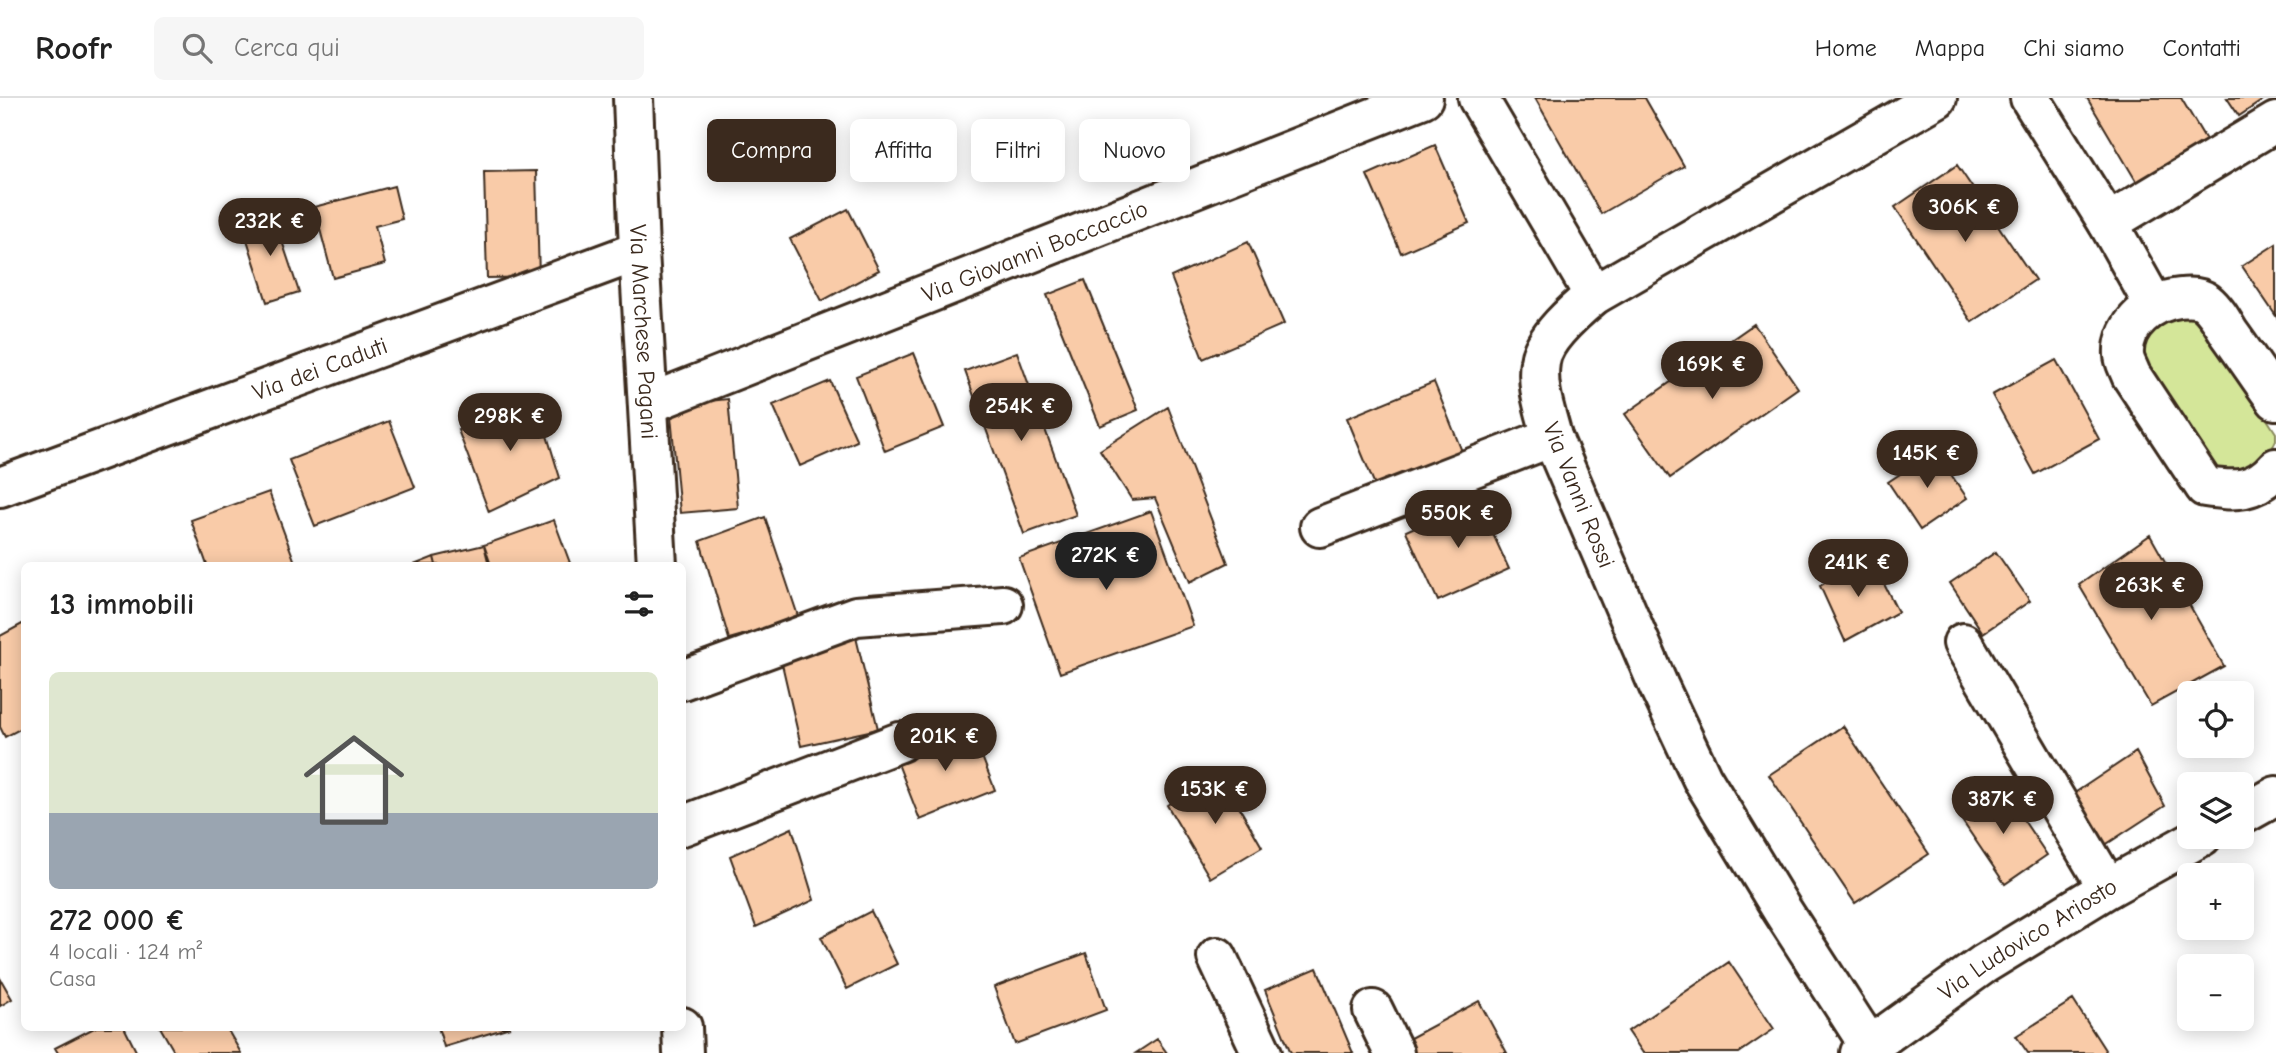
<!DOCTYPE html>
<html lang="it">
<meta charset="utf-8">
<style>
:root{--surface:#fff;--page:#f6f6f6;--text:#222;--muted:#767676;--line:#e0e0e0;--accent:#3b2a1e}
body{margin:0;font-family:"Comic Neue",sans-serif;background:var(--page);color:var(--text);height:100vh;display:flex;flex-direction:column;font-size:26px;white-space:nowrap}
*{box-sizing:border-box;margin:0}
p{font-size:23px;color:var(--muted)}
.icon{flex:none;width:38px;height:38px;fill:none;stroke:currentColor;stroke-width:2;stroke-linecap:round;stroke-linejoin:round}
.map{position:relative;flex:1;overflow:hidden}
.panel{position:absolute;left:21px;top:464px;width:665px;height:469px;display:flex;flex-direction:column;background:var(--surface);border-radius:10px;box-shadow:0 4px 18px #0003}
.panel>*{flex:none}
.guide{position:absolute;left:707px;top:21px;width:665px;height:63px;display:flex;gap:14px}
.fabs{position:absolute;left:2177px;top:583px;display:grid;gap:14px}
.fabs a{display:grid;place-items:center;width:77px;height:77px;border-radius:10px;background:var(--surface);box-shadow:0 4px 18px #0003;font-size:35px}
.price{position:absolute;translate:-50% -60px;padding:0 16px;border-radius:24px;background:var(--accent);color:#fff;font-size:23px;line-height:46px;filter:drop-shadow(0 2px 4px #0008)}
.price::after{content:'';position:absolute;left:50%;top:42px;width:21px;height:16px;margin-left:-10px;background:inherit;clip-path:polygon(0 0,100% 0,50% 100%)}
.price.on{background:#222;color:#fff}
ul{padding:0;list-style:none}
li{display:grid;align-content:center;gap:14px;height:371px;padding:0 28px}
li+li{border-top:2px solid var(--line)}
li span{display:grid;place-items:center;height:217px;border-radius:10px;color:#555}
li>.icon{margin-inline-start:auto}
span .icon{width:126px;height:126px;fill:#fffc;stroke-width:1}
li b{font-size:30px}
h2{display:flex;justify-content:space-between;align-items:center;height:84px;padding:0 28px;font-size:30px}
.pill{padding:0 24px;border-radius:10px;background:var(--surface);box-shadow:0 4px 18px #0003;font-size:24px;line-height:63px}
.pill.on{background:var(--accent);color:#fff}
header{display:flex;align-items:center;gap:42px;box-sizing:border-box;height:98px;padding:0 35px;background:var(--surface);border-bottom:2px solid var(--line)}
header strong{font-size:33px}
nav{display:flex;gap:38px;margin-inline-start:auto;font-size:24px}
.search{width:490px;height:63px;background:var(--page);display:flex;align-items:center;gap:18px;box-sizing:border-box;padding:0 24px;border-radius:10px;color:var(--muted);font-size:26px}
.map>svg:first-child{display:block}
</style>
<header>
<strong>Roofr</strong>
<div class="search"><svg class="icon" aria-label="search" viewBox="0 0 24 24"><circle cx="10" cy="10" r="6"/><path d="M15 15l6 6"/></svg>Cerca qui</div>
<nav><a>Home</a><a>Mappa</a><a>Chi siamo</a><a>Contatti</a></nav>
</header>
<div class="map">
<svg width="2276" height="955" viewBox="0 0 2276 955">
<rect width="100%" height="100%" fill="#fff"/>
<filter id="ink" filterUnits="userSpaceOnUse"><feTurbulence type="fractalNoise" baseFrequency=".0143" numOctaves="2"/><feDisplacementMap in="SourceGraphic" scale="14" xChannelSelector="R" yChannelSelector="G"/><feConvolveMatrix kernelMatrix="1 2 1 2 8 2 1 2 1" color-interpolation-filters="sRGB"/></filter>
<g filter="url(#ink)">
<!-- green -->
<path fill="#d4e699" stroke="#88885c" stroke-width="2" d="M2197,214L2276,335V342L2269,357L2237,378L2213,375L2134,256L2157,225Z"/>
<!-- building -->
<path fill="#f9cba8" stroke="#3b2a1e" stroke-width="2" d="M1535,0H1645L1684,68L1601,116Z
M2087,0H2181L2209,47L2139,88Z
M2227,0H2266L2239,18Z
M1435,47L1469,125L1401,155L1367,77Z
M1957,67L2035,182L1972,224L1895,109Z
M536,73L539,179L487,180L484,74Z
M394,88L402,121L375,128L385,166L333,180L314,109Z
M848,111L879,172L822,203L790,141Z
M273,116L299,194L267,204L242,126Z
M1248,144L1284,226L1203,261L1171,179Z
M2276,146V218L2242,168Z
M1085,182L1138,312L1100,328L1047,197Z
M1754,226L1798,290L1670,380L1625,316Z
M1017,254L1076,417L1024,436L965,273Z
M914,255L944,329L885,353L856,278Z
M2056,262L2099,341L2035,376L1992,297Z
M830,283L857,343L800,368L773,307Z
M1434,284L1463,356L1377,392L1347,320Z
M534,295L560,380L489,414L458,332Z
M728,301L738,410L680,415L670,307Z
M1168,309L1228,465L1190,484L1155,400L1132,402L1100,352Z
M389,323L415,389L315,428L289,362Z
M1935,353L1967,400L1920,432L1888,384Z
M269,394L296,467H207L191,422Z
M1477,401L1509,471L1438,503L1406,433Z
M1151,413L1193,528L1060,575L1019,460Z
M765,419L799,521L729,541L700,443Z
M554,422L570,465L563,467H491L484,447Z
M2150,437L2224,568L2151,608L2079,487Z
M484,447L489,467H436L434,459Z
M1996,454L2030,503L1983,535L1950,485Z
M1870,458L1898,514L1845,543L1820,488Z
M434,459L436,467H414Z
M24,525V629L5,639L0,629V538Z
M855,535L878,631L801,648L779,553Z
M970,628L995,692L920,722L895,658Z
M1843,628L1929,756L1855,805L1769,677Z
M2136,654L2165,708L2102,749L2073,696Z
M1220,676L1262,749L1210,780L1167,707Z
M2002,690L2047,757L2005,786L1959,718Z
M792,730L814,802L756,829L730,758Z
M871,813L897,866L847,891L821,839Z
M1086,855L1106,912L1015,946L994,889Z
M1729,864L1774,931L1739,955H1643L1628,933Z
M1317,870L1353,955H1291L1265,892Z
M0,880L12,901L0,908Z
M2073,902L2107,955H2028L2016,938Z
M1479,903L1507,955H1404L1399,946Z
M96,929H124L137,955H58L55,950Z
M160,929H226L241,955H175Z
M438,929H510L444,949Z
M1157,941L1167,955H1136Z"/>
<g fill="none" stroke-linecap="round" stroke-linejoin="round">
<defs>
<g id="minor">
<path id="s1" d="M633,0L639,153L657,467"/>
<path d="M1478,0L1594,197"/>
<path d="M2030,0L2108,125L2154,207"/>
<path d="M2108,125L2276,24"/>
<path d="M2276,302C2260,280 2245,257 2229,235C2223,225 2216,212 2206,204C2200,199 2188,199 2180,200C2152,203 2122,226 2124,257C2124,263 2129,271 2131,277L2205,389C2235,393 2254,395 2276,370"/>
<path id="s2" d="M648,306L1423,0"/>
<path id="s3" d="M0,389L639,153"/>
<path d="M1320,429L1552,339"/>
<path d="M1963,545L2108,790"/>
<path d="M682,582L856,518L1003,507"/>
<path d="M2242,717L2276,698"/>
<path d="M682,728L900,644"/>
<path d="M1217,859L1262,955"/>
<path d="M1373,912L1394,955"/>
<path d="M682,929L683,955"/>
<path id="s4" d="M1860,955L1984,866L2108,790L2202,738"/>
<path d="M1874,955L1782,812L1702,680L1659,589L1552,339C1546,315 1536,290 1540,264C1543,240 1576,212 1594,197L1937,0"/>
</g>
</defs>
<!-- minor casing -->
<use href="#minor" stroke="#3b2a1e" stroke-width="44"/>
<!-- minor -->
<use href="#minor" stroke="#fff" stroke-width="38"/>
</g>
</g>
<g text-anchor="middle" dominant-baseline="central" stroke-width="5" stroke-linejoin="round" paint-order="stroke">
<!-- street labels -->
<g font-size="24" fill="#3b2a1e" stroke="#fff">
<text stroke="none"><textPath href="#s2" startOffset="416">Via Giovanni Boccaccio</textPath></text>
<text stroke="none"><textPath href="#s1" startOffset="234">Via Marchese Pagani</textPath></text>
<text stroke="none"><textPath href="#s3" startOffset="341">Via dei Caduti</textPath></text>
<text transform="translate(1579 397) rotate(68)">Via Vanni Rossi</text>
<text stroke="none"><textPath href="#s4" startOffset="203">Via Ludovico Ariosto</textPath></text>
</g>
</g>
</svg>
<div class="fabs">
<a><svg class="icon" aria-label="locate" viewBox="0 0 24 24"><circle cx="12" cy="12" r="6"/><path d="M12 2v4M12 18v4M2 12h4M18 12h4"/></svg></a>
<a><svg class="icon" aria-label="layers" viewBox="0 0 24 24"><path d="M12 4l9 5-9 5-9-5zM3 14l9 5 9-5"/></svg></a>
<a>+</a>
<a>−</a>
</div>
<b class="price" style="left:1965px;top:146px">306K €</b>
<b class="price" style="left:270px;top:160px">232K €</b>
<b class="price" style="left:1712px;top:303px">169K €</b>
<b class="price" style="left:1021px;top:345px">254K €</b>
<b class="price" style="left:510px;top:355px">298K €</b>
<b class="price" style="left:1927px;top:392px">145K €</b>
<b class="price" style="left:1458px;top:452px">550K €</b>
<b class="price on" style="left:1106px;top:494px">272K €</b>
<b class="price" style="left:1858px;top:501px">241K €</b>
<b class="price" style="left:2151px;top:524px">263K €</b>
<b class="price" style="left:945px;top:675px">201K €</b>
<b class="price" style="left:1215px;top:728px">153K €</b>
<b class="price" style="left:2003px;top:738px">387K €</b>
<div class="guide">
<a class="pill on">Compra</a>
<a class="pill">Affitta</a>
<a class="pill">Filtri</a>
<a class="pill">Nuovo</a>
</div>
<section class="panel">
<h2>13 immobili<svg class="icon" aria-label="filters" viewBox="0 0 24 24"><path d="M4 7h16M4 17h16"/><circle cx="9" cy="7" r="2"/><circle cx="15" cy="17" r="2"/></svg></h2>
<ul>
<li><span style="background:linear-gradient(#dfe7d0 65%,#9aa5b1 0)"><svg class="icon" aria-label="home" viewBox="0 0 24 24"><path d="M3 11l9-7 9 7M6 9v11h12V9"/></svg></span><div><b>272 000 €</b><p>4 locali · 124 m²</p><p>Casa</p></div></li>
</ul>
</section>
</div>
